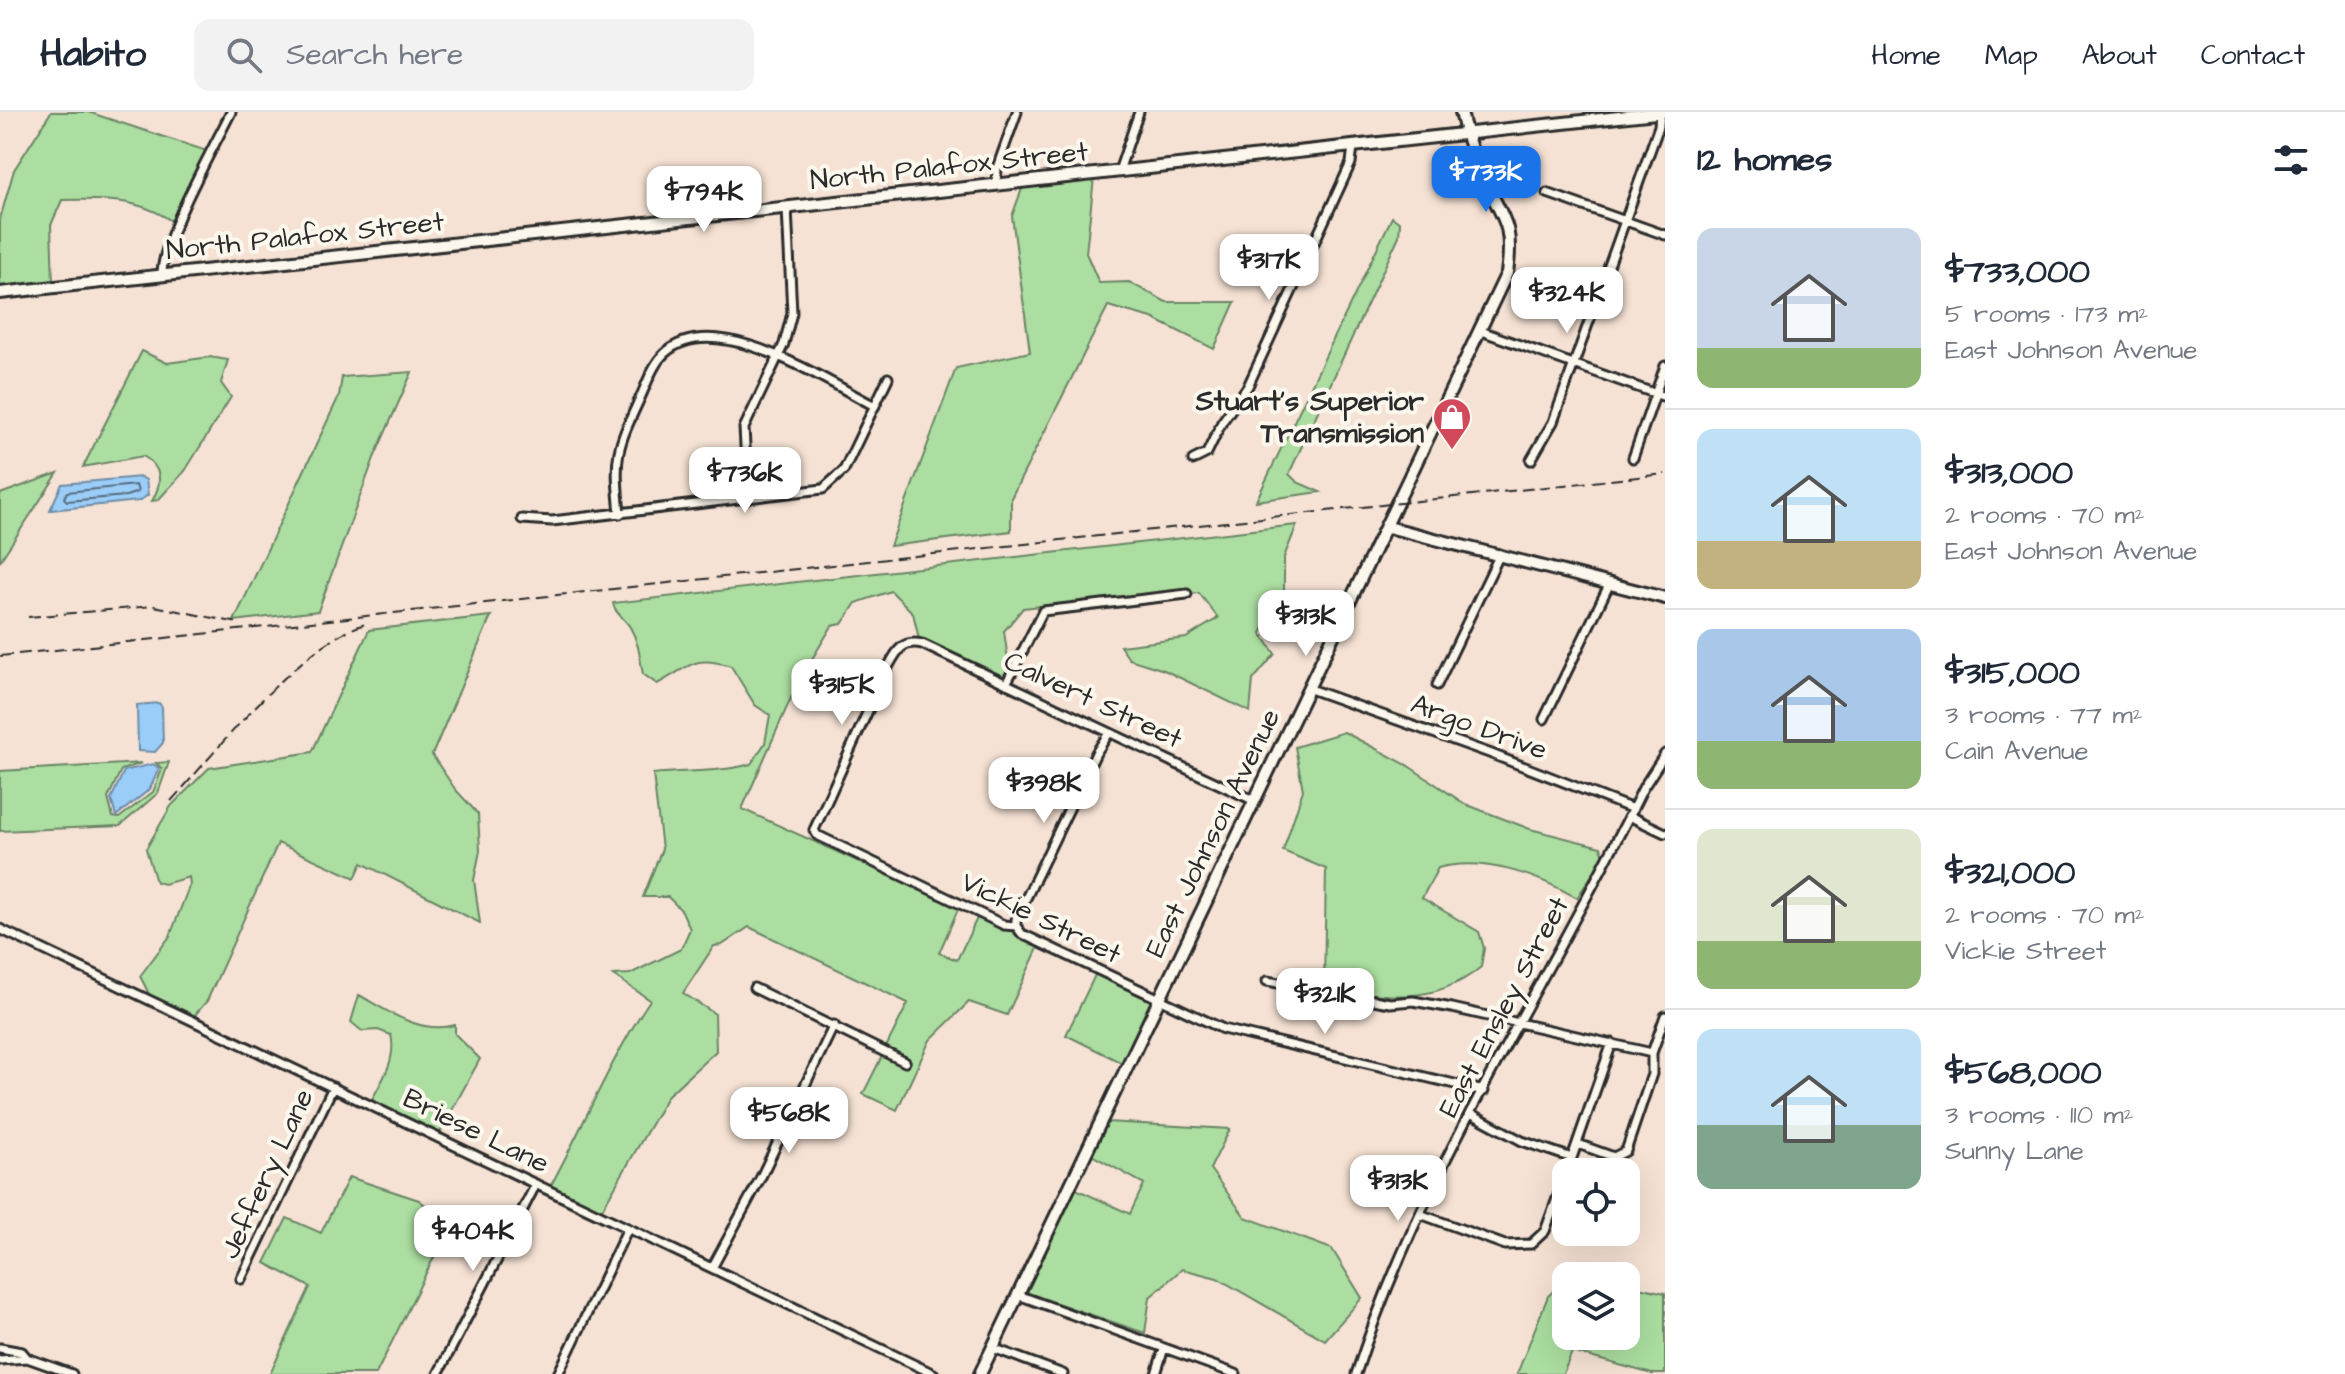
<!DOCTYPE html>
<meta charset="utf-8">
<style>
:root{--surface:#fff;--page:#f2f2f3;--text:#1f2937;--muted:#747a83;--line:#e0e1e3;--accent:#1a73e8}
body{margin:0;font-family:"Architects Daughter",sans-serif;background:var(--page);color:var(--text);height:100vh;display:flex;flex-direction:column;font-size:30px;white-space:nowrap}
*{box-sizing:border-box;margin:0}
p{font-size:26px;color:var(--muted)}
.icon{flex:none;width:44px;height:44px;fill:none;stroke:currentColor;stroke-width:2;stroke-linecap:round;stroke-linejoin:round}
.map{position:relative;flex:1;overflow:hidden}
.panel{display:flex;flex-direction:column;background:var(--surface);width:680px}
.panel>*{flex:none}
.buttons{position:absolute;left:1552px;top:1046px;display:grid;gap:16px}
.buttons a{display:grid;place-items:center;width:88px;height:88px;border-radius:16px;background:var(--surface);box-shadow:0 8px 32px #0002;font-size:40px}
.price{position:absolute;translate:-50% -68px;padding:0 18px;border-radius:16px;background:#fff;color:#222;font-size:26px;line-height:52px;filter:drop-shadow(0 2px 4px #0008)}
.price::after{content:'';position:absolute;left:50%;top:48px;width:24px;height:18px;margin-left:-12px;background:inherit;clip-path:polygon(0 0,100% 0,50% 100%)}
.price.active{background:var(--accent);color:#fff}
ul{padding:0;list-style:none}
li{display:flex;align-items:center;gap:24px;height:200px;padding:0 32px}
li+li{border-top:2px solid var(--line)}
li span{display:grid;place-items:center;flex:none;width:224px;height:160px;border-radius:16px;color:#555}
li>.icon{margin-inline-start:auto}
span .icon{width:96px;height:96px;fill:#fffc;stroke-width:1}
li b{font-size:34px}
h2{display:flex;justify-content:space-between;align-items:center;height:96px;padding:0 32px;font-size:34px}
header{display:flex;align-items:center;gap:48px;box-sizing:border-box;height:112px;padding:0 40px;background:var(--surface);border-bottom:2px solid var(--line)}
header strong{font-size:38px}
nav{display:flex;gap:44px;margin-inline-start:auto;font-size:28px}
.search{width:560px;height:72px;background:var(--page);display:flex;align-items:center;gap:20px;box-sizing:border-box;padding:0 28px;border-radius:16px;color:var(--muted);font-size:30px}
main{display:flex;flex:1;min-height:0}
.map>svg:first-child{display:block}
</style>
<header>
<strong>Habito</strong>
<div class="search"><svg class="icon" aria-label="search" viewBox="0 0 24 24"><circle cx="10" cy="10" r="6"/><path d="M15 15l6 6"/></svg>Search here</div>
<nav><a>Home</a><a>Map</a><a>About</a><a>Contact</a></nav>
</header>
<main>
<div class="map">
<svg width="1665" height="1262" viewBox="0 0 1665 1262">
<rect width="100%" height="100%" fill="#f5e2d4"/>
<filter id="ink" filterUnits="userSpaceOnUse"><feTurbulence type="fractalNoise" baseFrequency=".0125" numOctaves="2"/><feDisplacementMap in="SourceGraphic" scale="16" xChannelSelector="R" yChannelSelector="G"/><feConvolveMatrix kernelMatrix="1 2 1 2 8 2 1 2 1" color-interpolation-filters="sRGB"/></filter>
<g filter="url(#ink)">
<!-- green -->
<path fill="#abdea0" stroke="#6b8466" stroke-width="2" d="M51,0H88L207,39L174,111C141,86 102,87 62,88L51,113L53,171L0,177V107L14,58Z
M1094,66L1086,141L1099,171L1129,170L1166,190H1235L1214,237L1152,206L1108,194L1011,386V419L890,434L956,256L1030,240L1012,104L1023,74Z
M1392,105L1400,111L1399,124L1289,362L1297,370L1320,380L1256,389Z
M142,239L167,251L210,245L228,248L221,271L231,285L185,359L158,388L152,389C163,370 162,355 143,344L83,355Z
M412,260L374,346L318,499L234,509L339,284L342,265Z
M58,361L0,449V382Z
M1297,413L1284,445V483L1261,521L1275,542L1253,568L1250,600L1164,558L1129,547L1120,534L1186,526L1218,506L1199,481L1191,482L1190,478L1023,496L1004,519L1009,555L1003,567L919,527L913,501L891,479L856,491L842,512L832,514L798,570L742,697L959,795L939,841L957,848L978,804L1014,818L1039,834L1007,903L969,890L930,928L897,998L863,982L883,942L907,954L911,949L886,935L908,891L749,815L722,833L714,834L683,881L715,902L716,939L668,983L601,1099L550,1075C584,1013 611,946 650,888L613,863L630,862L681,837L690,817L682,799L668,785H643L662,737L653,662C686,658 719,661 751,652L765,631L770,603L755,593L731,554C692,542 690,555 657,572L643,562C640,547 639,531 631,517C626,506 615,503 613,491Z
M491,504L432,643L455,677L478,702L480,739L474,768L480,811L362,751L355,766L278,731L207,889L194,904L150,884L140,864L170,824L190,772L189,765L164,772L156,770L146,737L171,694L209,656L312,640L369,518Z
M1344,620L1407,653L1465,692L1530,717L1601,735L1604,744L1577,786C1537,763 1484,744 1438,756L1422,786L1479,820L1484,836L1481,855C1433,895 1381,885 1324,873L1326,757L1283,739L1303,678L1295,635Z
M169,650L158,681L120,714L0,719V659L142,651L121,658L108,686L113,705L119,706L153,680L162,657L156,651Z
M1096,861L1154,889L1124,952L1066,923Z
M359,883C388,899 420,923 455,913V922L480,947L439,1022L371,989C382,969 397,947 391,923L378,918L362,919L351,910Z
M1106,1010L1230,1017L1210,1057L1245,1105L1332,1137L1362,1186L1325,1228L1217,1166L1182,1157L1150,1185L1145,1221L1024,1180L1074,1076L1130,1102L1144,1072L1090,1042Z
M349,1065L419,1088L450,1113L376,1262H270L310,1175L265,1151L287,1106L321,1121Z
M1566,1167V1224H1626V1172L1665,1181V1262H1652L1572,1240L1563,1262H1517L1548,1184Z"/>
<!-- water -->
<path fill="#9acdf8" stroke="#6e8ca6" stroke-width="2" d="M141,365L146,368L148,383L139,389L50,398L62,372Z
M159,591L162,595L163,631L155,640L138,639L137,593Z
M153,652L159,656L150,677L116,704L111,687L124,659Z"/>
<g fill="none" stroke-linecap="round" stroke-linejoin="round">
<!-- shore -->
<path stroke="#576c7d" stroke-width="2" d="M136,373L138,380L126,384L67,389L64,386L67,380Z"/>
<defs>
<path id="street" d="M1119,59L1139,0
M996,73L997,56L1017,0
M1547,81L1665,123
M162,164C160,130 214,35 231,0
M1481,219L1665,285
M1633,346L1665,254
M1193,348L1207,341L1222,310L1248,274L1351,51L1353,34
M1531,348L1553,310L1659,14L1660,1
M748,387L744,316L784,232L792,201L787,96
M620,402C614,342 616,338 641,284C648,269 653,252 665,241C716,195 825,269 875,294
M522,407L552,409L823,377L844,358L888,266
M1006,572L1043,499L1187,482
M1437,573L1500,442
M1310,577L1489,641L1633,697
M1544,607L1610,471
M1255,689L922,532C900,527 895,543 886,559L814,718L817,723L1004,813L1016,814L1022,822L1223,917L1484,979
M1629,704L1665,721
M1016,814V807L1096,641L1109,621
M0,817L934,1262
M1267,869L1390,891L1413,889L1452,896L1652,941
M754,876L905,950
M1472,1002L1522,1029L1572,1046
M1578,1032L1614,1045L1626,1039L1652,962V941L1665,904
M1567,1060L1612,931
M1420,1102L1505,1133L1531,1132L1545,1119L1566,1062
M712,1156L761,1065L834,913
M241,1167L333,975
M1018,1183L1236,1262
M0,1236L22,1240L27,1246
M993,1236L1063,1262
M0,1248L27,1246L72,1262
M438,1262L536,1072
M558,1262L628,1116
M1156,1262L1164,1236
M1356,1262C1423,1055 1548,871 1643,676L1665,642"/>
<path id="secondary" d="M0,181L1665,0
M1388,415L1665,486
M980,1262L1507,161C1514,111 1503,107 1483,66C1473,46 1466,22 1461,0"/>
</defs>
<!-- street casing -->
<use href="#street" stroke="#2b2b2b" stroke-width="13"/>
<!-- secondary casing -->
<use href="#secondary" stroke="#2b2b2b" stroke-width="16"/>
<!-- street -->
<use href="#street" stroke="#fbf7ec" stroke-width="7"/>
<!-- secondary -->
<use href="#secondary" stroke="#fbf7ec" stroke-width="10"/>
<!-- rail -->
<path stroke="#2b2b2b" stroke-width="2" stroke-dasharray="12 6" stroke-linecap="butt" d="M28,505L154,494L238,511
M0,544L1665,362
M171,689C218,638 302,529 366,512"/>
</g>
</g>
<!-- icons -->
<defs>
<symbol id="shop-pin" viewBox="-11 -11 22 30"><path d="M0 17L-7.5 6A9.5 9.5 0 1 1 7.5 6Z" fill="#d1495b" stroke="#fbf7ec"/><path d="M-5-2.5h2.3a2.7 3.5 0 0 1 5.4 0H5L5.5 6h-11ZM-1.5-2.5h3a1.5 2.3 0 0 0-3 0Z" fill="#fff"/></symbol>
</defs>
<g fill-rule="evenodd">
<use href="#shop-pin" x="1430" y="283" width="44" height="60"/>
</g>
<g text-anchor="middle" dominant-baseline="central" stroke-width="8" stroke-linejoin="round" paint-order="stroke">
<!-- street labels -->
<g font-size="28" fill="#2b2b2b" stroke="#fbf7ec">
<text transform="translate(949 54) rotate(-6)">North Palafox Street</text>
<text transform="translate(305 124) rotate(-6)">North Palafox Street</text>
<text transform="translate(1093 588) rotate(25)">Calvert Street</text>
<text transform="translate(1479 615) rotate(20)">Argo Drive</text>
<text transform="translate(1213 721) rotate(-64)">East Johnson Avenue</text>
<text transform="translate(1041 806) rotate(26)">Vickie Street</text>
<text transform="translate(1504 895) rotate(-62)">East Ensley Street</text>
<text transform="translate(476 1019) rotate(26)">Briese Lane</text>
<text transform="translate(267 1062) rotate(-65)">Jeffery Lane</text>
</g>
<!-- poi labels -->
<g font-size="28" font-weight="bold" fill="#2b2b2b" stroke="#fbf7ec" text-anchor="end">
<text x="1424" y="289">Stuart's Superior<tspan x="1424" dy="32">Transmission</tspan></text>
</g>
</g>
</svg>
<div class="buttons">
<a><svg class="icon" aria-label="locate" viewBox="0 0 24 24"><circle cx="12" cy="12" r="6"/><path d="M12 2v4M12 18v4M2 12h4M18 12h4"/></svg></a>
<a><svg class="icon" aria-label="layers" viewBox="0 0 24 24"><path d="M12 4l9 5-9 5-9-5zM3 14l9 5 9-5"/></svg></a>
</div>
<b class="price active" style="left:1486px;top:102px">$733K</b>
<b class="price" style="left:704px;top:122px">$794K</b>
<b class="price" style="left:1269px;top:190px">$317K</b>
<b class="price" style="left:1567px;top:223px">$324K</b>
<b class="price" style="left:745px;top:403px">$736K</b>
<b class="price" style="left:1306px;top:546px">$313K</b>
<b class="price" style="left:842px;top:615px">$315K</b>
<b class="price" style="left:1044px;top:713px">$398K</b>
<b class="price" style="left:1325px;top:924px">$321K</b>
<b class="price" style="left:789px;top:1043px">$568K</b>
<b class="price" style="left:1398px;top:1111px">$313K</b>
<b class="price" style="left:473px;top:1161px">$404K</b>
</div>
<section class="panel">
<h2>12 homes<svg class="icon" aria-label="filters" viewBox="0 0 24 24"><path d="M4 7h16M4 17h16"/><circle cx="9" cy="7" r="2"/><circle cx="15" cy="17" r="2"/></svg></h2>
<ul>
<li><span style="background:linear-gradient(#c9d6e8 75%,#8fb573 0)"><svg class="icon" aria-label="home" viewBox="0 0 24 24"><path d="M3 11l9-7 9 7M6 9v11h12V9"/></svg></span><div><b>$733,000</b><p>5 rooms · 173 m²</p><p>East Johnson Avenue</p></div></li>
<li><span style="background:linear-gradient(#bfe0f5 70%,#c2b280 0)"><svg class="icon" aria-label="home" viewBox="0 0 24 24"><path d="M3 11l9-7 9 7M6 9v11h12V9"/></svg></span><div><b>$313,000</b><p>2 rooms · 70 m²</p><p>East Johnson Avenue</p></div></li>
<li><span style="background:linear-gradient(#a9c7e8 70%,#8fb573 0)"><svg class="icon" aria-label="home" viewBox="0 0 24 24"><path d="M3 11l9-7 9 7M6 9v11h12V9"/></svg></span><div><b>$315,000</b><p>3 rooms · 77 m²</p><p>Cain Avenue</p></div></li>
<li><span style="background:linear-gradient(#dfe7d0 70%,#8fb573 0)"><svg class="icon" aria-label="home" viewBox="0 0 24 24"><path d="M3 11l9-7 9 7M6 9v11h12V9"/></svg></span><div><b>$321,000</b><p>2 rooms · 70 m²</p><p>Vickie Street</p></div></li>
<li><span style="background:linear-gradient(#bfe0f5 60%,#7fa58c 0)"><svg class="icon" aria-label="home" viewBox="0 0 24 24"><path d="M3 11l9-7 9 7M6 9v11h12V9"/></svg></span><div><b>$568,000</b><p>3 rooms · 110 m²</p><p>Sunny Lane</p></div></li>
</ul>
</section>
</main>
